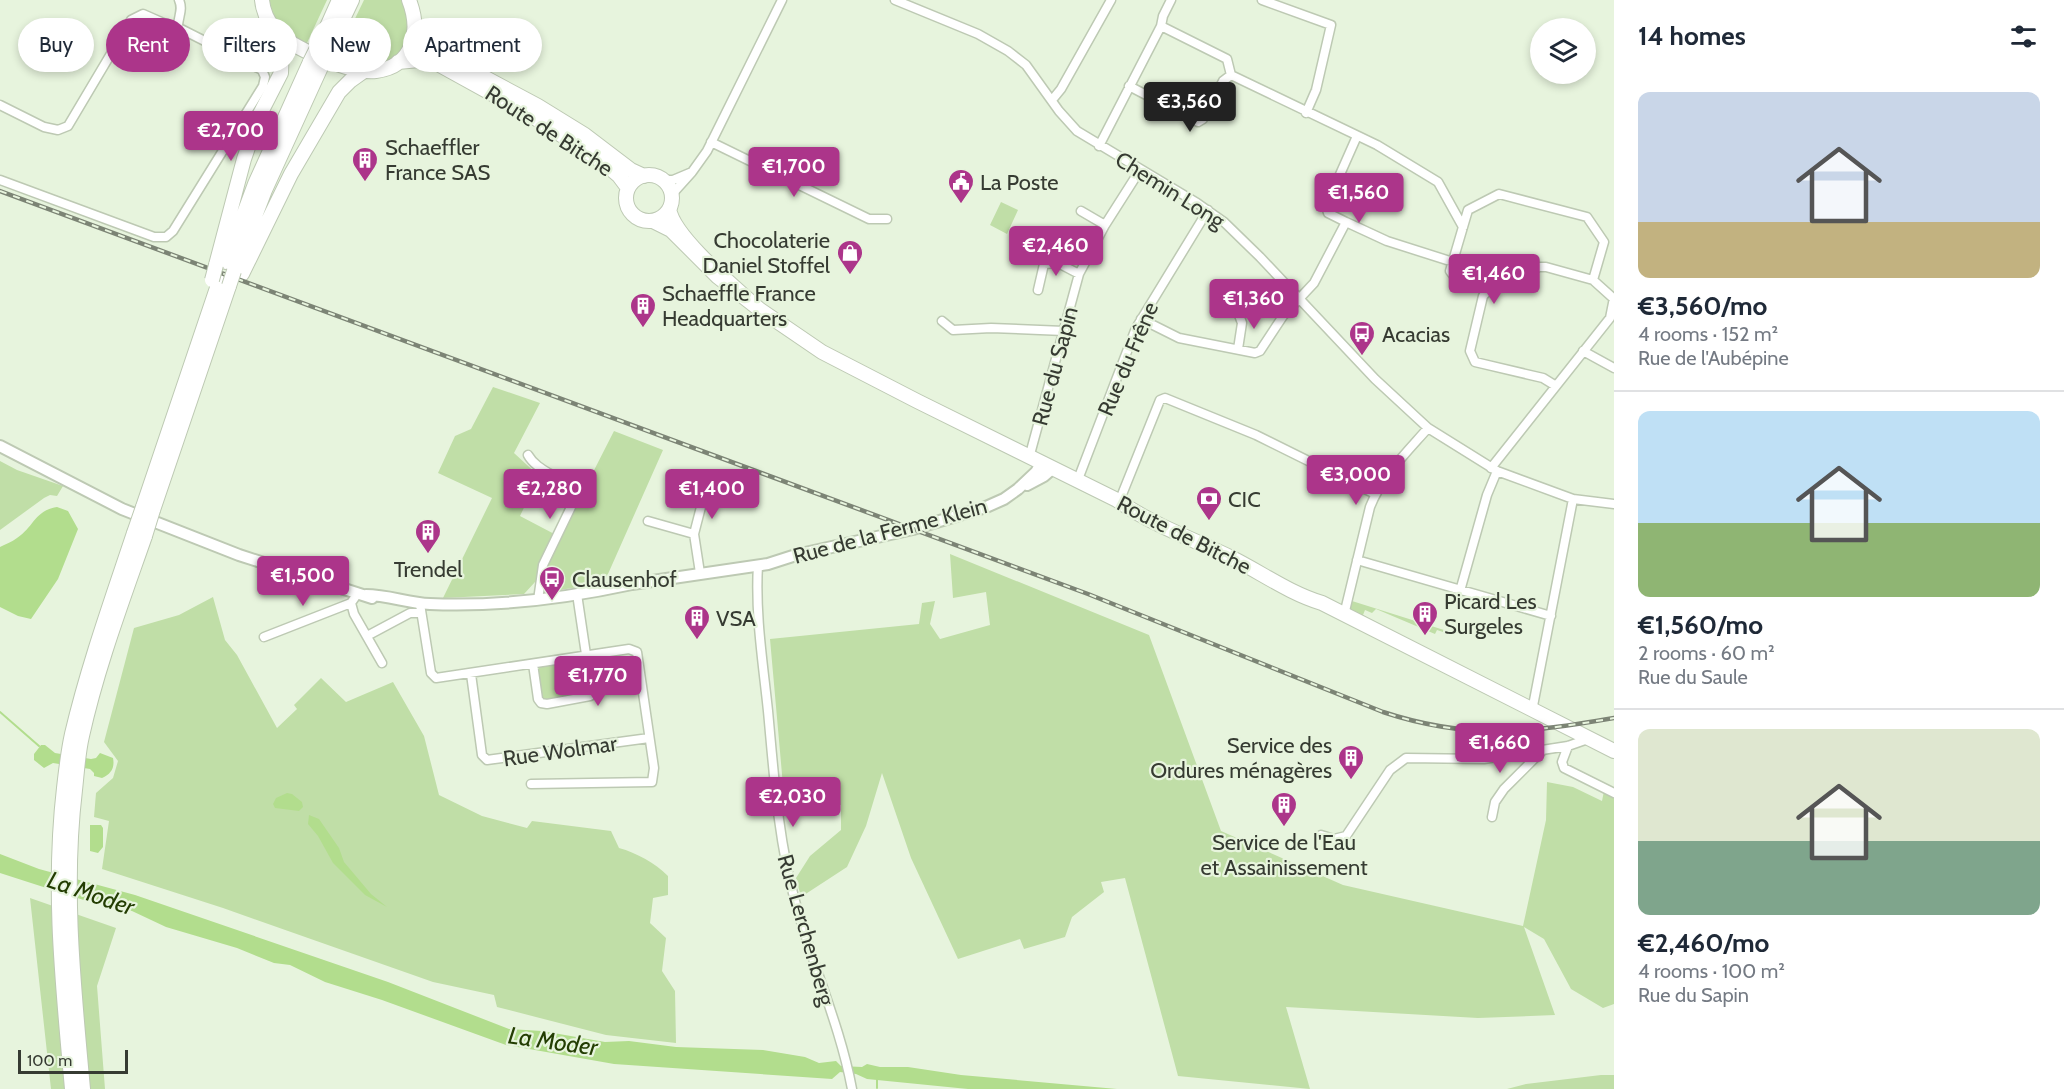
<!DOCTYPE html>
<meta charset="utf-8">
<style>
:root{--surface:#fff;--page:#f6f6f7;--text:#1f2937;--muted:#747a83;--line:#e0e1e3;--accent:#ac358a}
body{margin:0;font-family:Cabin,sans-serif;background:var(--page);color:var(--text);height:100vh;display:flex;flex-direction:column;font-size:22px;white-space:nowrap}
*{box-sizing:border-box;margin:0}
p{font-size:20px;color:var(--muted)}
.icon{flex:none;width:33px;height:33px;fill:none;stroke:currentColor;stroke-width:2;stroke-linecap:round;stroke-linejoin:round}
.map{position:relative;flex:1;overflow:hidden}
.panel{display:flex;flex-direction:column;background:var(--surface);width:450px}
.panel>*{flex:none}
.top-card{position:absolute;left:18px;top:18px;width:570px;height:54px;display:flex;gap:12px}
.tools{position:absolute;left:1530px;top:18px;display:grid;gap:12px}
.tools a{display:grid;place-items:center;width:66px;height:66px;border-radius:50%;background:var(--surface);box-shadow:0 3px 9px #0003;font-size:30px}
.scale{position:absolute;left:18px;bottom:15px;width:110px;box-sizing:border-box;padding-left:6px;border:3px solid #363b32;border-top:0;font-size:16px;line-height:21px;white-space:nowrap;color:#363b32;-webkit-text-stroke:4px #e7f4dd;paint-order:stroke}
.price{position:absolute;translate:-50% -51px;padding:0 14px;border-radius:6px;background:var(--accent);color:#fff;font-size:20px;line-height:39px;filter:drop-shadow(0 2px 3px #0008)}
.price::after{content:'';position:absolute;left:50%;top:36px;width:18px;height:14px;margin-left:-9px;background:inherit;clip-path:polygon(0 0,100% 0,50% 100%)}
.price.selected{background:#222;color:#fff}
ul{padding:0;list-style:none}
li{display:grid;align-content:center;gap:12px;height:318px;padding:0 24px}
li+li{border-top:2px solid var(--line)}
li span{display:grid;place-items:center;height:186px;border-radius:12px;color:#555}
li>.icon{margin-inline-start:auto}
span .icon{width:108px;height:108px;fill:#fffc;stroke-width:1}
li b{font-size:26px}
h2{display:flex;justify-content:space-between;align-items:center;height:72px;padding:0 24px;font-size:26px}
.chip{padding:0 21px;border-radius:27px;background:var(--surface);box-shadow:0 3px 9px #0003;font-size:21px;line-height:54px}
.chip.selected{background:var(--accent);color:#fff}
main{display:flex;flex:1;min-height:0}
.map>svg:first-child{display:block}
</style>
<main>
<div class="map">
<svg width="1614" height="1089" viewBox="0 0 1614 1089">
<rect width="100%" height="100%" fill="#e7f4dd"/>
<!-- green -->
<path fill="#c0dea7" d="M266,0H327L306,45L290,36L273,21Z
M364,0H403C406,7 411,16 411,23C410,45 392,67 369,66C358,66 346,61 336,58Z
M1001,202L1018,210L1007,234L990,225Z
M493,387L540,403L514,453L539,476L520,516L560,537L614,431L663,450L604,583L553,591L546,582H535L524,594L443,598L492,498L438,473L455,436L471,429Z
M0,461L17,470L63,486L57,496L50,495L44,498L0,530Z
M950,554L1149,635L1221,831L1343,885L1523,926L1546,820L1547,782L1573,787L1602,801L1604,791L1614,796V1004L1603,1008L1571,989L1544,939L1524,927L1555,1015L1478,1018L1286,1007L1310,1089L1178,1076L1125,878L1101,882L1104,892L1072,917L1065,937L1024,949L1020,939L958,959L911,858L882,773L866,826L847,867L801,897L796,878L810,856L841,830V805L785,808L770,639L919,624L922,603L935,601L930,624L940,639L990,625L986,592L953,598Z
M213,597L225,640L237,655L277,728L297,709L294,705L321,678L346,702L393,682L424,736L439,795L482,816L527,828L532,821L611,831L619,848C637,853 655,863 668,876V895L653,898L650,923L666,938L662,971L675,991L676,1043L606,1035L497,1007L494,995L433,982L223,908L102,869L109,821L94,817L96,793L113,778L118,761L104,742L134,628L179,615Z
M1352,601L1444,630L1443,632L1437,630L1435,634L1376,609L1372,613L1365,610L1363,615L1373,621L1350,610Z
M579,661L583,663L587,691L584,695L546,701L541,698L537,671L540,666Z
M30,898L116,928L97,986L105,1089H51Z
M1601,1075H1614V1089H1507L1526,1084Z"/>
<!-- water -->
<path fill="#b2dd8d" d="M57,507L68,511L78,529L58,579L31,619L18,616L0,607V547C5,544 12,542 17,538C34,527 34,511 57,507Z
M41,745H45L55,753L91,759L96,758L100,753L113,758C115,768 111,774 102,778L94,776V773L90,769L53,763L44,768L34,760V754Z
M287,793L292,794L302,802L303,807L299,811L275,808L273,804L276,798Z
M309,815L319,819L339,848L344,862L371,894L387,907L365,895L333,863L318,836L308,824Z
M90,825H101L103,828V847L98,853L90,851Z
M0,854L39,869L135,895L388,982L509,1029L542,1031L605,1042L629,1041L676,1047L763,1050L805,1057L819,1063L836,1061L841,1066L862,1067L867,1064L880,1067H908L961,1075L1117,1089H968L867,1079L856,1074L840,1072L832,1079L614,1064L506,1045L382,1000L325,982L290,965L274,963L237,948L166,927L132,911L93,903L0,873Z"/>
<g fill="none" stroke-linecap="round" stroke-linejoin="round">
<!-- stream -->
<path stroke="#b2dd8d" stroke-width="2" d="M0,712L39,746
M877,1078V1088"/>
<defs>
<path id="minor" d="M179,0C183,9 179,15 178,25C176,35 178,46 181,56
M895,0L978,34L1008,51L1026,65L1059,111L1077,131L1197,203L1224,222L1260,257L1375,379L1428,428L1497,471L1573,499L1614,504
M1262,0L1331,25L1316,90L1306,113
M1161,26L1227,59L1231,75L1377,145L1438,182L1463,227
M127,27L170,52L179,50
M1129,86L1198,122L1203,119L1223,81L1231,75
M1052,100L1061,89L1111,0
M0,105L44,127L58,130L68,126L131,20L143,14L168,25L177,27L262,70L265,77L263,86L173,231L166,237H154L0,180
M711,142L869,219H887
M1099,146L1161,26L1163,16L1171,0
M692,172L707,151L782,0
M662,180H673L692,172L674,192L672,199
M1081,211L1105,225
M1346,222L1387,241L1453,262
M1038,290L1044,264L1058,263L1079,274
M1489,290L1483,283L1453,275L1450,271L1468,210L1499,194L1587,217L1604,242L1593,280
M1141,319L1179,338L1255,353L1260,351L1283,316L1314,283L1346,222L1328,213L1326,206L1357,136
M942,321L953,330L991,328L1064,331
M1238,349L1242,323L1239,315
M1583,351L1614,368
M1556,386L1543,378L1475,362L1470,351L1483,296L1489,290L1539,267H1546L1593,280L1614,299
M528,455C540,477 580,478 571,507L543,565L538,600
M1029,458L1079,274L1105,225L1140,170
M1491,468L1610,318L1614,298
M1077,482L1136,328L1208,210
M685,493L699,499L702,503L694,534L700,573
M1119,502L1160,400L1165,398L1256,435L1375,494
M648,521L694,534
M1357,560L1551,616
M758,565C755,614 763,663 768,711C774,775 778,839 795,901C812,964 840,1025 852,1089
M1460,591L1487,495L1497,471
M351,603L354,614L382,663
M420,604L431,673L436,678L629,649L637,652L654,768L652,782L531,784
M1344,615L1370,507C1382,476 1407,452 1428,428
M367,636L410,613H421
M264,637L351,603L358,593
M533,664L538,699L541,703L547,704L590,696L591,688L577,594
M471,674L482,755L487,760L649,738
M1532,711L1573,499
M1568,746L1562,762L1564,768L1614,793
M1492,817L1495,802L1504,789L1542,751
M1321,835L1334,839L1346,836L1390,770L1406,758L1484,759L1568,746L1588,739"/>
<path id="tertiary" d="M0,446L122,509L239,555L372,598
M1027,485L1044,476L1052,469
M366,595C388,595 408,603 430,604C498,607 567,598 632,584L768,564L796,555L913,529L986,507L1004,499L1018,489L1036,472L1041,464"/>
<path id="primary" d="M262,0C263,11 267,20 274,29C290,48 352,74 376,71C414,66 421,31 409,0
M416,33L428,46L437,52L538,106L585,135L631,170L644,176
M398,62L419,60L438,64L532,116L600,160L619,176L628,188
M626 198a23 23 0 1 1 46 0a23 23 0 1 1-46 0Z
M653,221L671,230L718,277L759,309C737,289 674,238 669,209
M759,309L822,352L917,401L1117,500C1152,525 1193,539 1232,558C1262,573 1289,593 1322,603L1614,751"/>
<path id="trunk" d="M322,38L339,0
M332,42L352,0
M226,262L255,184L310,62
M216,265L244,159L259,116L281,73L282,48L276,32
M234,271L265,190L321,67
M242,274L291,174L339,92L350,81L364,71
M143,507L219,282
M153,510L229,286
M72,1089C63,987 52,891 64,788C66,770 68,752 72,734C88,666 112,599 134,533
M83,1089C74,989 63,890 75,790C77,772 78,753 82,736C97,668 122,602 145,536"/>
</defs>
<!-- minor casing -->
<use href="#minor" stroke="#bdc9b3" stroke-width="11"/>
<!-- tertiary casing -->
<use href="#tertiary" stroke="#bdc9b3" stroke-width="14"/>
<!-- primary casing -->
<use href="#primary" stroke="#bdc9b3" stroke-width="16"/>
<!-- trunk casing -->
<use href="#trunk" stroke="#bdc9b3" stroke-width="16"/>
<!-- minor -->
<use href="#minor" stroke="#fff" stroke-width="8"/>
<!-- tertiary -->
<use href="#tertiary" stroke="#fff" stroke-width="10"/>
<!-- primary -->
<use href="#primary" stroke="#fff" stroke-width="14"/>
<!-- trunk -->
<use href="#trunk" stroke="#fff" stroke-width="14"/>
<defs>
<path id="rail" d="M0,191L1088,594L1383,712C1468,740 1528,733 1614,718"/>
</defs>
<!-- rail casing -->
<use href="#rail" stroke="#7c8475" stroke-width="4.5"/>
<!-- rail -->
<use href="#rail" stroke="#e7f4dd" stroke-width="2" stroke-dasharray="7" stroke-linecap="butt"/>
<defs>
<path id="trunk-bridge" d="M310,62L322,38
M321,67L332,42
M212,280L216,265
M229,286L234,271
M134,533L143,507
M145,536L153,510"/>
</defs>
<!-- trunk-bridge casing -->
<use href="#trunk-bridge" stroke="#bdc9b3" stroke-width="16" stroke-linecap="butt"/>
<!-- trunk-bridge -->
<use href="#trunk-bridge" stroke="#fff" stroke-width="14"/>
</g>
<!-- icons -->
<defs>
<symbol id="building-pin" viewBox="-11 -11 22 30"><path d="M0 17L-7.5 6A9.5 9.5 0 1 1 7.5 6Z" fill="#ac358a" stroke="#e7f4dd"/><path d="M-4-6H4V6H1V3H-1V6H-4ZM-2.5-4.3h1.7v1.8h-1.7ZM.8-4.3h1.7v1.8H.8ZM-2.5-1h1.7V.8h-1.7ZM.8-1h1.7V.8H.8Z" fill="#fff"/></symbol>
<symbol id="civic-pin" viewBox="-11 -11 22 30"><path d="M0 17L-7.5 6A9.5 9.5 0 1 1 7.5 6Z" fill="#ac358a" stroke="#e7f4dd"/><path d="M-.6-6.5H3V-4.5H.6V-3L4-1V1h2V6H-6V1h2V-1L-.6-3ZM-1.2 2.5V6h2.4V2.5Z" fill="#fff"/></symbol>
<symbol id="shop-pin" viewBox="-11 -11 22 30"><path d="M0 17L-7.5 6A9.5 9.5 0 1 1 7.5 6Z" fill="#ac358a" stroke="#e7f4dd"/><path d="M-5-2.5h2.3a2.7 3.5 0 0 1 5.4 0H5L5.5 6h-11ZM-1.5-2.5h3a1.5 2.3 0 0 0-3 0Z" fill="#fff"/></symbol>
<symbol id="bus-pin" viewBox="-11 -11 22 30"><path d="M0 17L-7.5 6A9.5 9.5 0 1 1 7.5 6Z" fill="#ac358a" stroke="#e7f4dd"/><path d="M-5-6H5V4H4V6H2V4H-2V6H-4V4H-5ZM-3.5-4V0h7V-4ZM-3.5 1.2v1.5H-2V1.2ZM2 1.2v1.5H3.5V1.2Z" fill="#fff"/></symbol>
<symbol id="bank-pin" viewBox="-11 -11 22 30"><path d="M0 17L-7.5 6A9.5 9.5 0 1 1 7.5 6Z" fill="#ac358a" stroke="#e7f4dd"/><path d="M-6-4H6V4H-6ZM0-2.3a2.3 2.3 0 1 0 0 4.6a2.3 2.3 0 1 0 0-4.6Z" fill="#fff"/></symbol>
</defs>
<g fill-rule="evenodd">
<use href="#building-pin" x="350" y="145" width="30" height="40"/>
<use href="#civic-pin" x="946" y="167" width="30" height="40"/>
<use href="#shop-pin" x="835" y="238" width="30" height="40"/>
<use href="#building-pin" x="628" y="291" width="30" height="40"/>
<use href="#bus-pin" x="1347" y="319" width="30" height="40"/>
<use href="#bank-pin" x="1194" y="484" width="30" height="40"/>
<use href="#building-pin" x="413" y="517" width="30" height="40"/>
<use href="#bus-pin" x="537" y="564" width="30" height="40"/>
<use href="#building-pin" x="1410" y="599" width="30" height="40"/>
<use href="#building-pin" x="682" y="603" width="30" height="40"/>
<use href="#building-pin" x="1336" y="743" width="30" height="40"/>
<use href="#building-pin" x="1269" y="790" width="30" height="40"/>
</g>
<g text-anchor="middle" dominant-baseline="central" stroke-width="4.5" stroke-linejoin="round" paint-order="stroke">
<!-- street labels -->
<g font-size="22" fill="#363b32" stroke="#e7f4dd">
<text transform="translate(549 131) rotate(33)">Route de Bitche</text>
<text transform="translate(1170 190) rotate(32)">Chemin Long</text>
<text transform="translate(1128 359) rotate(-67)">Rue du Frêne</text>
<text transform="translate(1055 366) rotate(-75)">Rue du Sapin</text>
<text transform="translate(890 531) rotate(-15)">Rue de la Ferme Klein</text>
<text transform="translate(1184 535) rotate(27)">Route de Bitche</text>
<text transform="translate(560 751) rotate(-8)">Rue Wolmar</text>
<text transform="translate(806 930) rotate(74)">Rue Lerchenberg</text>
</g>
<!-- poi labels -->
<g font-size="22" fill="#363b32" stroke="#e7f4dd" text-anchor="start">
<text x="385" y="147">Schaeffler<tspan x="385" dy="25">France SAS</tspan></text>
<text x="980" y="182">La Poste</text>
<text x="830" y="240" text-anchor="end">Chocolaterie<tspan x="830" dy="25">Daniel Stoffel</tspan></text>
<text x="662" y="293">Schaeffle France<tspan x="662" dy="25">Headquarters</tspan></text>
<text x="1382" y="334">Acacias</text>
<text x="1228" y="499">CIC</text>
<text x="428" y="569" text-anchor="middle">Trendel</text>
<text x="572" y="579">Clausenhof</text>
<text x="1444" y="601">Picard Les<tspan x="1444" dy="25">Surgeles</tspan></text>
<text x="716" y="618">VSA</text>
<text x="1332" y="745" text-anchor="end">Service des<tspan x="1332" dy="25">Ordures ménagères</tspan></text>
<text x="1284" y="842" text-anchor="middle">Service de l'Eau<tspan x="1284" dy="25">et Assainissement</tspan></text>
</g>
<!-- water labels -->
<g font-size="24" font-style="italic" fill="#233d02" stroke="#e7f4dd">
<text transform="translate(91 893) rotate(19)">La Moder</text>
<text transform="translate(553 1041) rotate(8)">La Moder</text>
</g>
</g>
</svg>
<div class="tools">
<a><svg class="icon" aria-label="layers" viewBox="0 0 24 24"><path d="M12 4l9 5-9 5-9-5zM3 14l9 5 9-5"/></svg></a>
</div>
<div class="scale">100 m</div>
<b class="price selected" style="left:1190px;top:133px">€3,560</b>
<b class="price" style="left:231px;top:162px">€2,700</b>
<b class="price" style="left:794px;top:198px">€1,700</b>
<b class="price" style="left:1359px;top:224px">€1,560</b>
<b class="price" style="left:1056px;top:277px">€2,460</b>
<b class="price" style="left:1494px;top:305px">€1,460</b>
<b class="price" style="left:1254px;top:330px">€1,360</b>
<b class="price" style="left:1356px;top:506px">€3,000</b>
<b class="price" style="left:550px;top:520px">€2,280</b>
<b class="price" style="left:712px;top:520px">€1,400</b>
<b class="price" style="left:303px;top:607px">€1,500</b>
<b class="price" style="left:598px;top:707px">€1,770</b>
<b class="price" style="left:1500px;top:774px">€1,660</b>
<b class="price" style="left:793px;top:828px">€2,030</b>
<div class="top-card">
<a class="chip">Buy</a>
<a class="chip selected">Rent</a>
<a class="chip">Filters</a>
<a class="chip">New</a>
<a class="chip">Apartment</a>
</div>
</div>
<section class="panel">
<h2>14 homes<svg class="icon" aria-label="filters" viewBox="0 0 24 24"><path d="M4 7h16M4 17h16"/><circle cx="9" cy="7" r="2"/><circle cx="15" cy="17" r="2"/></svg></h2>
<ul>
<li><span style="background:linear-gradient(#c9d6e8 70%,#c2b280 0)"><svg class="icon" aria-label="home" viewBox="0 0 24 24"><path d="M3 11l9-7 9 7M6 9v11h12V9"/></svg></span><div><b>€3,560/mo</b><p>4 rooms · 152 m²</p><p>Rue de l'Aubépine</p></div></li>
<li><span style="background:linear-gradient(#bfe0f5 60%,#8fb573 0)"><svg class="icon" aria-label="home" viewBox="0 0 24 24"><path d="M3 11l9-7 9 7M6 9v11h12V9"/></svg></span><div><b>€1,560/mo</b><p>2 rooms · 60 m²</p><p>Rue du Saule</p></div></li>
<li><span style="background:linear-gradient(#dfe7d0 60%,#7fa58c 0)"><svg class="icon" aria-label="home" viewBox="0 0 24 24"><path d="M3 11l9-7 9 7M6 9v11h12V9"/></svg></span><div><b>€2,460/mo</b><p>4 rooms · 100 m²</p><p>Rue du Sapin</p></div></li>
</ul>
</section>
</main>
